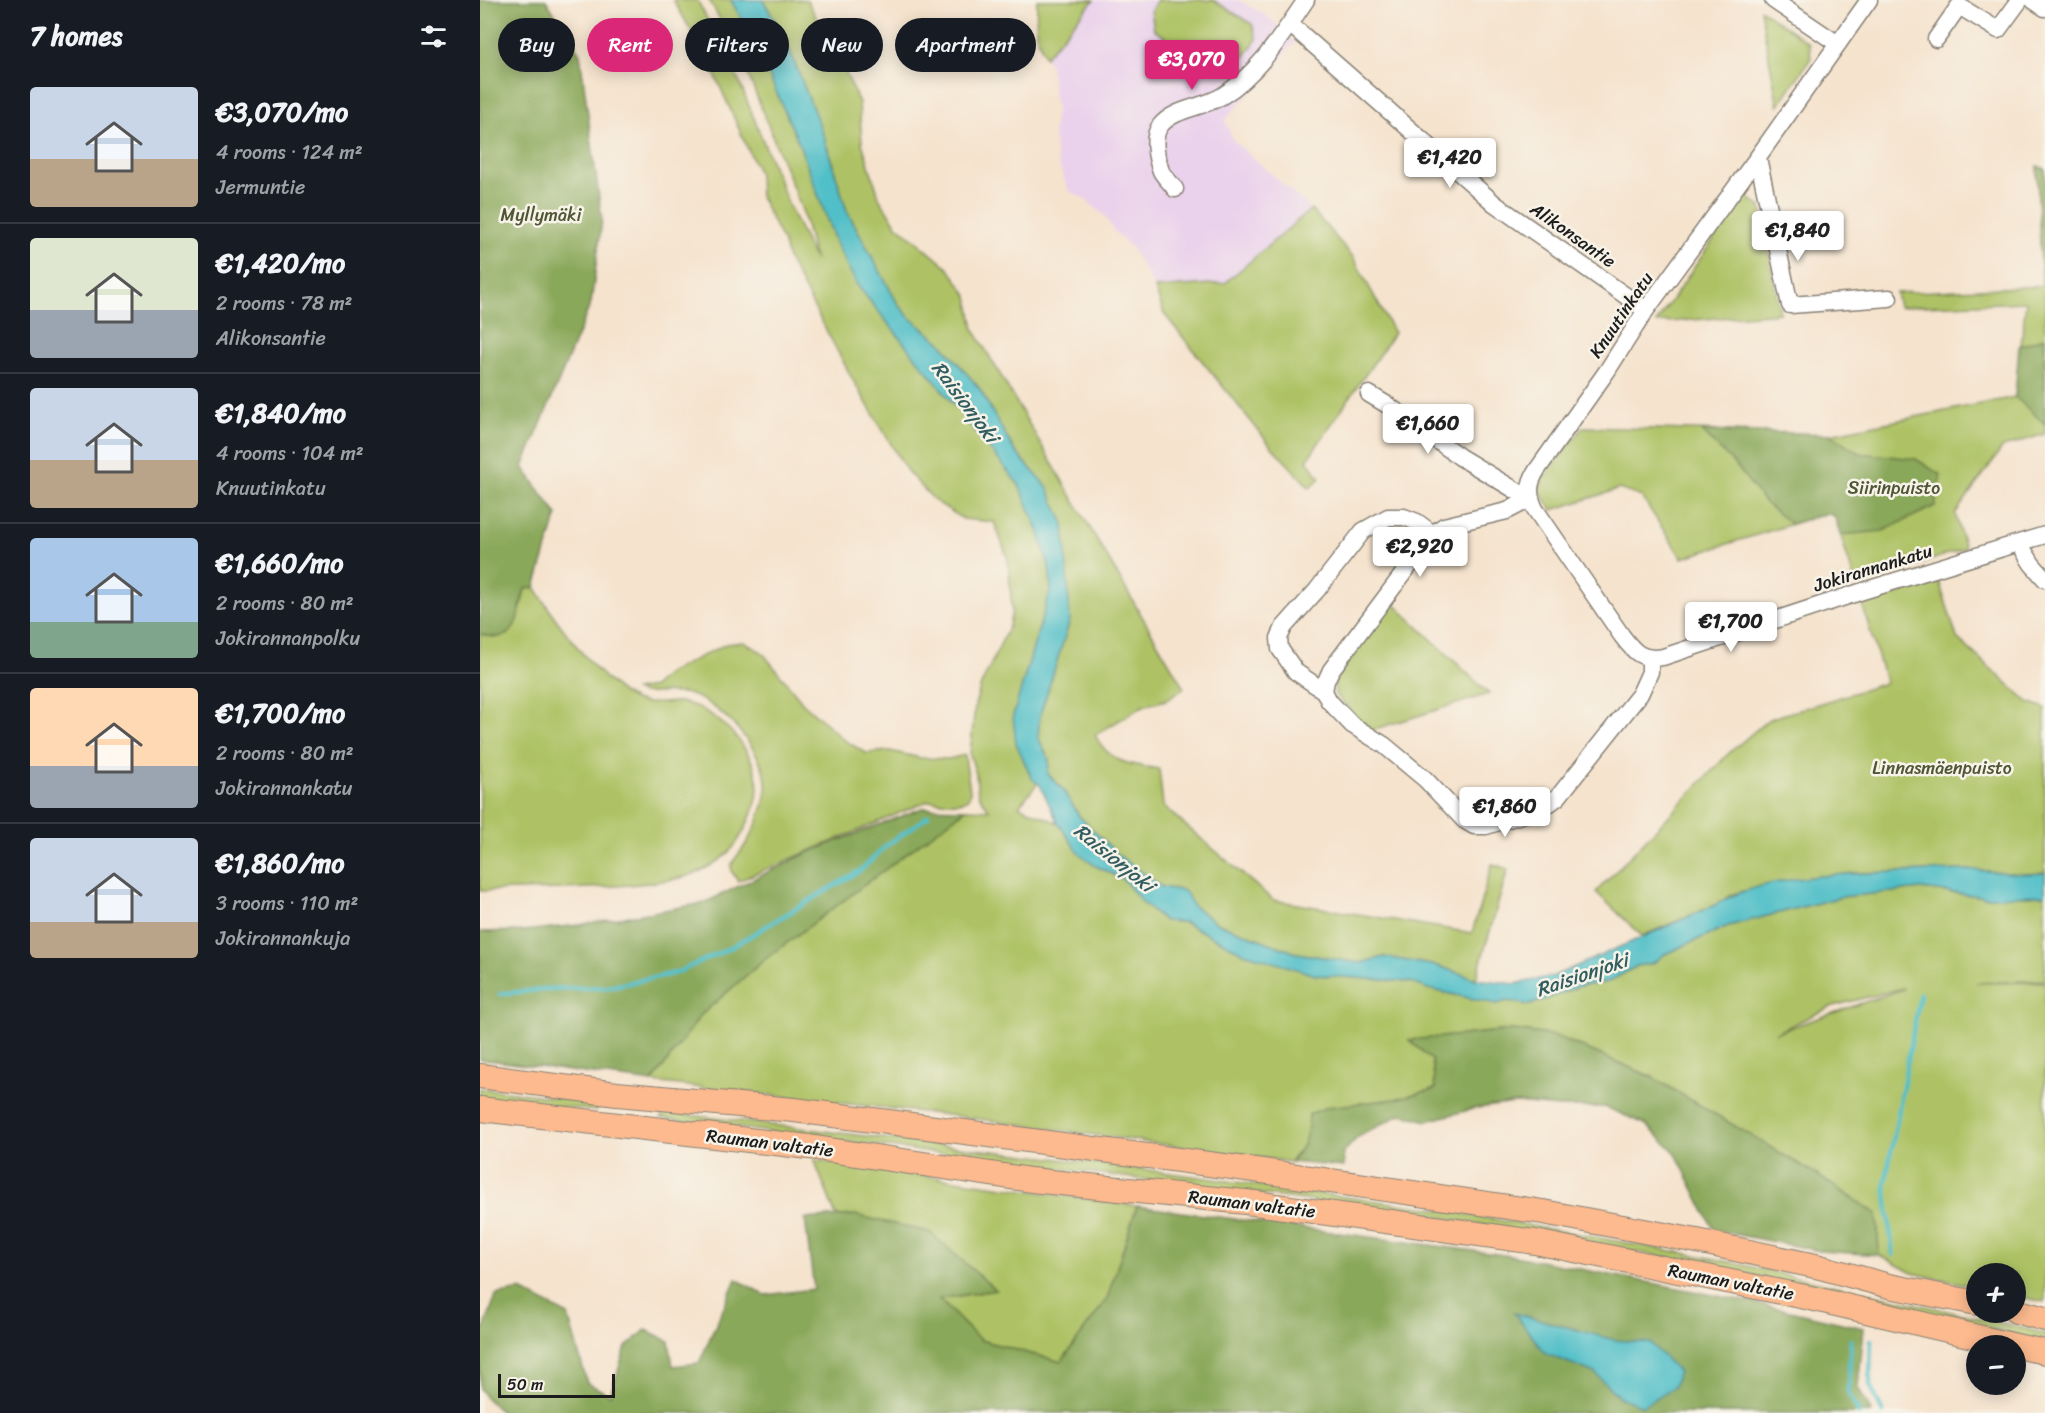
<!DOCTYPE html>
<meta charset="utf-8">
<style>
:root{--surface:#171b24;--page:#242831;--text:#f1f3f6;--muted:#9ea1a6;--line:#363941;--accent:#db2777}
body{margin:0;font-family:Sriracha,sans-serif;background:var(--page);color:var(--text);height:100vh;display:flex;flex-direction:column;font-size:22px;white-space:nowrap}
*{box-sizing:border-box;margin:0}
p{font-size:20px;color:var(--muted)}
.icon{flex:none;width:33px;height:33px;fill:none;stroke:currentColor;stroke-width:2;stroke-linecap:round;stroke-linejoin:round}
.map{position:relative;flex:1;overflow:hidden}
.sheet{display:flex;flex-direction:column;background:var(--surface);width:480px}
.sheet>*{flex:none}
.hud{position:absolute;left:18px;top:18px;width:570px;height:54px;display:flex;gap:12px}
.controls{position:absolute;left:1486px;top:1263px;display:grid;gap:12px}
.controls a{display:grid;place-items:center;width:60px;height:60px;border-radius:50%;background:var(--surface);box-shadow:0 3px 15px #0003;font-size:30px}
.scale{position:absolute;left:18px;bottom:15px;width:117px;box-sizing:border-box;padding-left:6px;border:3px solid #1c1c1c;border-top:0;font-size:16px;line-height:21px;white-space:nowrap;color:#1c1c1c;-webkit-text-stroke:4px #f7f3e8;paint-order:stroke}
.price{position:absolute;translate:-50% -51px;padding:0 14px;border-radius:6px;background:#fff;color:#222;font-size:20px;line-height:39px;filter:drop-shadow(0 2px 3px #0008)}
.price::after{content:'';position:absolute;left:50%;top:36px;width:18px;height:14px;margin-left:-9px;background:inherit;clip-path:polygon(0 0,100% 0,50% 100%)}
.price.current{background:var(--accent);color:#fff}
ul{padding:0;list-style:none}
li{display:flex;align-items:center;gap:18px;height:150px;padding:0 30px}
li+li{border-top:2px solid var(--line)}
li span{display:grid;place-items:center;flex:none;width:168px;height:120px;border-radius:6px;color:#555}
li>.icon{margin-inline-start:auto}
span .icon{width:72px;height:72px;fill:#fffc;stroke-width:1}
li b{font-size:26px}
h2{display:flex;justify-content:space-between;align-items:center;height:72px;padding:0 30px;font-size:26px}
.pill{padding:0 21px;border-radius:27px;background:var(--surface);box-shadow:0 3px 15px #0003;font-size:21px;line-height:54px}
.pill.current{background:var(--accent);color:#fff}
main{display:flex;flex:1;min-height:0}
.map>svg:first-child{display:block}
</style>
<main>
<section class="sheet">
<h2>7 homes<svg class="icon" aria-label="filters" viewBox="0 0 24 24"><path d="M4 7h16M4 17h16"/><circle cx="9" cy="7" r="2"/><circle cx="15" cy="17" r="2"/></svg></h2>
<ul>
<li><span style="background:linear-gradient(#c9d6e8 60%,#b9a48a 0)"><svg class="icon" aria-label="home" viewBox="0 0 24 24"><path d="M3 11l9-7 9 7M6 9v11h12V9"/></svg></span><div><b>€3,070/mo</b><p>4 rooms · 124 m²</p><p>Jermuntie</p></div></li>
<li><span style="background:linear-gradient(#dfe7d0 60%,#9aa5b1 0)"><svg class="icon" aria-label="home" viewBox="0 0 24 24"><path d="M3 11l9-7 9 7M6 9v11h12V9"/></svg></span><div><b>€1,420/mo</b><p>2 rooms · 78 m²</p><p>Alikonsantie</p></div></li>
<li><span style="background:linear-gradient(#c9d6e8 60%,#b9a48a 0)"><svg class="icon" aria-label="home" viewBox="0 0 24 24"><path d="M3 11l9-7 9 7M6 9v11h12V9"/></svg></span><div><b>€1,840/mo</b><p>4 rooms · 104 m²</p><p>Knuutinkatu</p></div></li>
<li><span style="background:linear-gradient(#a9c7e8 70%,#7fa58c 0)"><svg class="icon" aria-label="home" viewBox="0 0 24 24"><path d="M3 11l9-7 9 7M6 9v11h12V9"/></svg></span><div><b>€1,660/mo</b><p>2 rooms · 80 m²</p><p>Jokirannanpolku</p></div></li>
<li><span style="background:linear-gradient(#ffd9b3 65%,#9aa5b1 0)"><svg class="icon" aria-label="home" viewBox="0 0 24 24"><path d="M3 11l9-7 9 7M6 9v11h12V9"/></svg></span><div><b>€1,700/mo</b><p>2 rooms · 80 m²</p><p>Jokirannankatu</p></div></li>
<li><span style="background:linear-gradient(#c9d6e8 70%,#b9a48a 0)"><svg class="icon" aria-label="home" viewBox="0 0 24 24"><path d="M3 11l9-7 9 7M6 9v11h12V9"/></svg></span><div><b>€1,860/mo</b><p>3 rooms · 110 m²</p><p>Jokirannankuja</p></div></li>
</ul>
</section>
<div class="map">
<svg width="1565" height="1413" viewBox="0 0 1565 1413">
<rect width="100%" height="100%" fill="#f7f3e8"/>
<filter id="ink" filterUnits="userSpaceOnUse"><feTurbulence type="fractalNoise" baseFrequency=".0167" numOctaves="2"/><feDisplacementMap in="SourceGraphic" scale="12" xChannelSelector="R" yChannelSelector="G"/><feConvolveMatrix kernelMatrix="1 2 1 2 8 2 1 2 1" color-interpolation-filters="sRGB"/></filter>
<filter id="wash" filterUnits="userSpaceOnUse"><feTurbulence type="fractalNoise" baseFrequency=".008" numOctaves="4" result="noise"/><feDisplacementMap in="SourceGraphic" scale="24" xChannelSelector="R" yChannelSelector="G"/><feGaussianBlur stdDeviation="1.35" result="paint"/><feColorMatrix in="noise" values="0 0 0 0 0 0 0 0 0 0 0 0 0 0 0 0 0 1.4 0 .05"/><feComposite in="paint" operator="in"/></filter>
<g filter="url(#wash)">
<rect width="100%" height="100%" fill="#f5e3cd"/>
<!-- built -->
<path fill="#ead1ec" d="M557,0H758L787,16L815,42L745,120L753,140L831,209L873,257L914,333L827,460L740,385L684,314L675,288L651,247L634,231L624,215L605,199L589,191L577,160L573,133L576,109L570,67L556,34Z"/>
<!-- green -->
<path fill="#aec265" stroke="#656f40" stroke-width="1.5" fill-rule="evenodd" d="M193,0H217L221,7L259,81L312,213L335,260L322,210L269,77L252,40L229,0H251L275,44L318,141L356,243L539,485L556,524L569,565L571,588L533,717L561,779L539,806L578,823L600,853L614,865L643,879L663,903L685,921L703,922L764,953L836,975L931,982L948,989L1017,1004L1027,1001L1050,1005L1100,986L1128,982L1157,966L1173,963L1185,954L1248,926L1361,897L1441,889L1507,897L1565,895V980L1496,983L1565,982V1302L1536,1296V1274H1497V1287L1432,1273L1399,1255L1397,1214L1334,1173L1172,1077L1076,1036L1033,1030L930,1040L952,1060L955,1089L915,1099L828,1132L824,1145L810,1162L477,1116L172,1082L221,1015L284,960L486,809L509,810L498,794L496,774L490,755L495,705L501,685L529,626L532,611L528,559L514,522L483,519L455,501L427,471L374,382L308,259L304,244L280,196L279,174L227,57ZM1423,988V989L1295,1033L1353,1006Z
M283,0H327L366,73L379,103L382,143L400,200L416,224L468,268L488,296L494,330L704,688L686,700L663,706L615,735C629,763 650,765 679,769L683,806L793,900L992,933L1012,864L1028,869L996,979L958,966L904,957L880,963L816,953L737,923L713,906L705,891L682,887L638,855L599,816L583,790L568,774L569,760L558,737L560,715L590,620L567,487L534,450L499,388L461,343L430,318L418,304L367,211L343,134L304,36Z
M557,0H614L565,57L556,34Z
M677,0H733L772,24L777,39L756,68L737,70L674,30L671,10Z
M1280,9L1329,43L1331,58L1298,106Z
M1557,166L1565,169V434L1523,447L1475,514L1485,548L1443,563L1375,582L1355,517L1348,513L1202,558L1162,497L1139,489L1072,510L1059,490L1064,477L1103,427L1350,434L1535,397L1546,302L1419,307L1416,293L1562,286Z
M1264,195L1281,207L1300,313L1176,323Z
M831,209L873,257L914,333L827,460L840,478L830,488L791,446L684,314L675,288L745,283Z
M1459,581L1477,638L1548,702L1565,708V873L1545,875L1492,870L1373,873L1290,884L1253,894L1235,905L1162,936L1116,892L1249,753L1289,719L1406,683L1382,604Z
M55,587C72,616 128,695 161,702C173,705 186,702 197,702C215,703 229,712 242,723C264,741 284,773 276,802C269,822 259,846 241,859C229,868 214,875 200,878C138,890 64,889 0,891V634L17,638L38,620L45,589Z
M910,600L1009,694L889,731L855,694L854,681Z
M263,642L282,652L323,703L364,740L386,753L410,751L440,758L469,759L485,755C489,801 504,805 448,801L258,881L252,872L251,866C254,858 260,853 264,847C275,831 283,810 286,792C291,757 242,704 211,695C197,690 176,694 161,693L155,690L173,687L188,673L246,644Z
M0,1088L119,1103L117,1111L0,1098Z
M182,1112L630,1165L962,1210L1231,1258L1539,1327L1565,1334V1342L1229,1265L959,1217L181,1118Z
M334,1160L657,1206L627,1299L582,1362L500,1340L459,1299L515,1290L375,1215L356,1216Z"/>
<!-- forest -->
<path fill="#8aa85a" stroke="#53623b" stroke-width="1.5" d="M0,0H66L100,54L122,220L111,303L43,467L77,515L55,587L45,589C35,617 41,646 0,634Z
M1557,166L1565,169V270L1561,271Z
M1565,337V424L1535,397L1539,346Z
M1222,431L1350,434L1379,453L1436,459L1461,475L1455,506L1403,531L1361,535L1355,517L1348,513L1311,524L1285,503L1258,468Z
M442,808L486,809L284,960L221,1015L172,1082L0,1059V932L43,931L99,925L224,903L329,852Z
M1033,1030L1076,1036L1172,1077L1334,1173L1397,1214L1399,1255L1340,1251L1234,1230L1195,1152L1165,1124L1125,1107H1080L1036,1103L997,1108L947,1121L921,1114L878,1137L863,1153L864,1167L810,1162C825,1148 828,1134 829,1114L847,1107L915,1099L955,1089L952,1060L929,1040Z
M657,1206L1039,1257L1274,1303L1384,1328L1378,1387L1392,1413H22L6,1398L0,1389V1340L16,1295L41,1290L88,1315L107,1383L130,1395L146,1347L166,1330L189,1341L193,1366L219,1363L256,1279L285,1295L334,1289L325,1219L375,1215L449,1232L516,1290L459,1299L500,1340L581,1362L627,1299Z"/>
<!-- water -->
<path fill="#51bfc8" stroke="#366e72" stroke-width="1.5" d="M251,0H283L304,36L343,134L367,211L418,304L430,318L461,343L499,388L534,450L567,487L584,524L590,620L560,715L558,737L569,760L568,774L583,790L599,816L638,855L682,887L705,891L713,906L737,923L816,953L880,963L904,957L958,966L996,979L1035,984L1074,976L1235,905C1285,874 1370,873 1428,872C1449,871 1471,870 1492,870C1517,871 1540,876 1565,873V895L1507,897L1441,889L1361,897L1248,926L1185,954L1173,963L1157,966L1128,982L1100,986L1050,1005L1027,1001L1017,1004L948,989L931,982L836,975L764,953L704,922L685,921L663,903L643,879L614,865L599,853L578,823L560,785L552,779L536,743L533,716L571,588L569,565L556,524L539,485L377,285L356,243L318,141L275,44Z
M1034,1313L1135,1340L1170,1343L1199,1372L1194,1387L1163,1406L1139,1397L1115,1373L1066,1354Z"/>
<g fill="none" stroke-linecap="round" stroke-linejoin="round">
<!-- stream -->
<path stroke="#51bfc8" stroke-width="4.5" d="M20,994L65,989L129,987L196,973L248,949L381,870L407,845L448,816
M1413,1255L1405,1185L1440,994
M1371,1340L1368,1392L1379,1413
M1391,1340L1390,1385L1403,1413"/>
</g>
</g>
<g filter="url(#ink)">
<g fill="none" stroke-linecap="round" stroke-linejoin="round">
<defs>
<path id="minor" d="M1293,0L1358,44
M1389,0L1280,154L1166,310L1127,371L1057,470C1048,484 1048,494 1055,509L1142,636C1154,652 1162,661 1183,657L1383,591L1565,535
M1553,0L1565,8
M810,24L1015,204L1166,310
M1456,39L1479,6L1518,30L1540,0
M1278,158L1310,305L1409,298
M695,189C691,183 684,177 681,171C676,158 672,137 680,126C694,108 723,108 742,96C778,74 802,35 826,0
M889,394L909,406L980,457L1050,499
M953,534L937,522L924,517H908L883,531L837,590L804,627L799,638L800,649L816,672L844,691L849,701L872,725L904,745L945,779L984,820L994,826H1006L1051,812L1067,805L1078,797L1160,694L1170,672V660
M1539,543L1552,564L1565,579
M844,691L846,681L851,670L953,534L964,526L1027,511L1050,499"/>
<path id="highway" d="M0,1076L137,1094L314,1110L432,1125L782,1171L1063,1212L1217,1241L1340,1267L1409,1286L1497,1303
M0,1109L329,1147L551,1180L775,1203L1055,1242L1335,1299L1536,1346
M1536,1311L1565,1319
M1536,1346L1565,1352"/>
</defs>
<!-- minor casing -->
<use href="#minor" stroke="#888074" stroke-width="19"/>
<!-- highway casing -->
<use href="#highway" stroke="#888074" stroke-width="26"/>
<!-- minor -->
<use href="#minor" stroke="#fff" stroke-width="16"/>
<!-- highway -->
<use href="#highway" stroke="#fcba8e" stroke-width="24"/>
</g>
</g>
<g text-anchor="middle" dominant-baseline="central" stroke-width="5" stroke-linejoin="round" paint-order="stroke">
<!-- park labels -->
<g font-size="18" fill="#4f5636" stroke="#f7f3e8">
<text x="61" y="215">Myllymäki</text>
<text x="1414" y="488">Siirinpuisto</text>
<text x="1462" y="768">Linnasmäenpuisto</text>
</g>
<!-- street labels -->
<g font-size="18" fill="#1c1c1c" stroke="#f7f3e8">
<text transform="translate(1093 235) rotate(35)">Alikonsantie</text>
<text transform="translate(1141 315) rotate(-56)">Knuutinkatu</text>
<text transform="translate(1393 568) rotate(-17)">Jokirannankatu</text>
<text transform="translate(290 1143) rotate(7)">Rauman valtatie</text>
<text transform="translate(772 1204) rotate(7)">Rauman valtatie</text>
<text transform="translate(1251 1282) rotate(11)">Rauman valtatie</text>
</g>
<!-- water labels -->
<g font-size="20" font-style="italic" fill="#315d61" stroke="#f7f3e8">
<text transform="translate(485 402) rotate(53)">Raisionjoki</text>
<text transform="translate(634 858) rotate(39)">Raisionjoki</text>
<text transform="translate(1102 975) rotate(-19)">Raisionjoki</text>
</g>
</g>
</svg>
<div class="controls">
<a>+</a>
<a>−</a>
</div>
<div class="scale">50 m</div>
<b class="price current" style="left:712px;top:91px">€3,070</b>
<b class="price" style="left:970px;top:189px">€1,420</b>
<b class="price" style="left:1318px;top:262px">€1,840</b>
<b class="price" style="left:948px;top:455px">€1,660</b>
<b class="price" style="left:940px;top:578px">€2,920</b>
<b class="price" style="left:1251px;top:653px">€1,700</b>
<b class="price" style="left:1025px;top:838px">€1,860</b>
<div class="hud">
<a class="pill">Buy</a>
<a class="pill current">Rent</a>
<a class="pill">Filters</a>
<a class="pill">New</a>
<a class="pill">Apartment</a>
</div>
</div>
</main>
